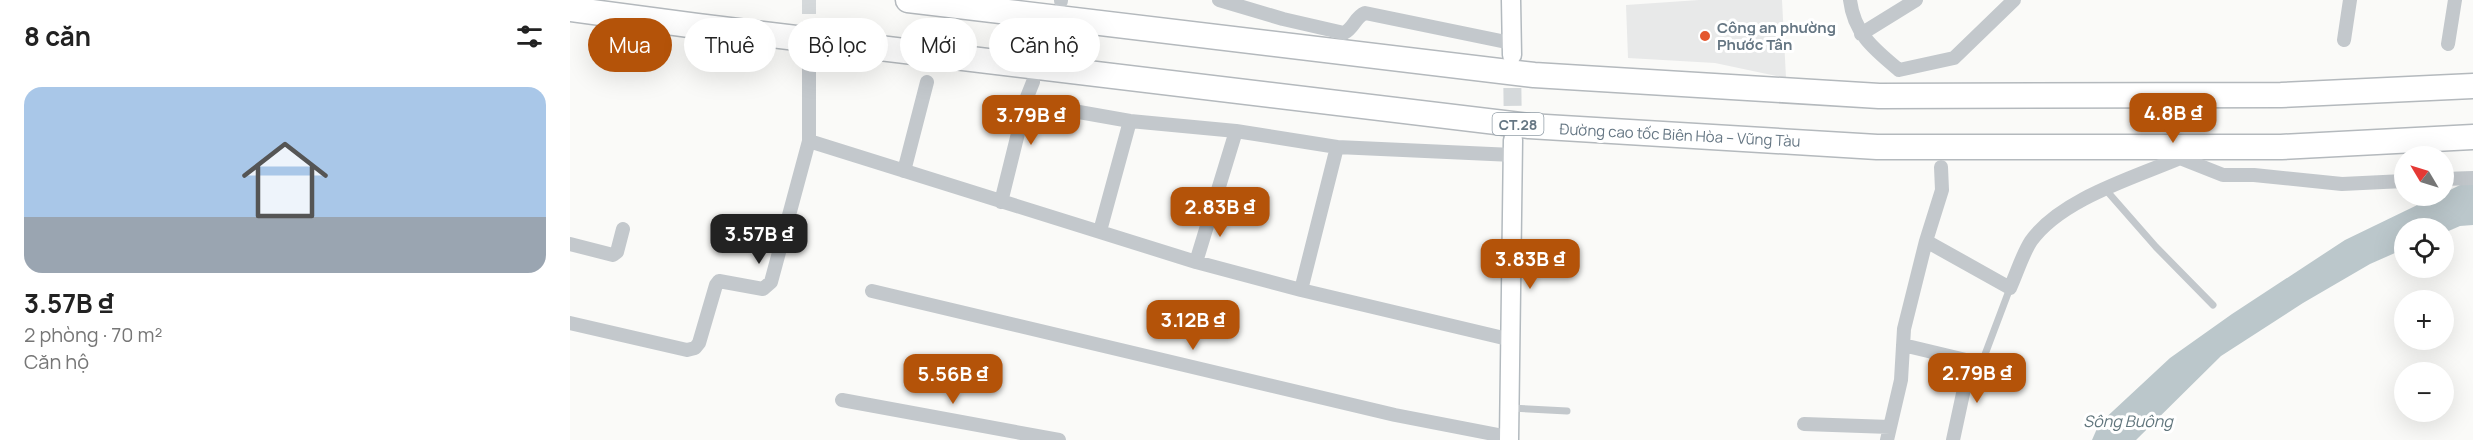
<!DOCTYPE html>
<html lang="vi">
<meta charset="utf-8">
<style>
:root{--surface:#fff;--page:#f6f6f6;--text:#222;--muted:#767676;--accent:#b45309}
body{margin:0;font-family:Manrope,sans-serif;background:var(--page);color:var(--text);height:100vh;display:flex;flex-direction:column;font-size:22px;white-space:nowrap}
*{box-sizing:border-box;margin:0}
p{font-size:20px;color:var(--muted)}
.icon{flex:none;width:33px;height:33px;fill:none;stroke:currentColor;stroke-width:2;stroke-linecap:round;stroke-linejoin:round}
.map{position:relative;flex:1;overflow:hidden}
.side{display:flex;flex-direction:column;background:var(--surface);width:570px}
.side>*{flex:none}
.guide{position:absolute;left:18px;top:18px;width:570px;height:54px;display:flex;gap:12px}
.needle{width:39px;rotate:308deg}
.controls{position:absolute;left:1824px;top:146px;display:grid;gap:12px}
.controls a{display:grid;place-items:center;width:60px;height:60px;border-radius:50%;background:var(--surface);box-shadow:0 6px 24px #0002;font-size:30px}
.price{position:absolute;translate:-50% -51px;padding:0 14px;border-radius:12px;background:var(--accent);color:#fff;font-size:20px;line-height:39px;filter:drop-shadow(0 2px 3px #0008)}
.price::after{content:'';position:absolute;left:50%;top:36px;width:18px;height:14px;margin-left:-9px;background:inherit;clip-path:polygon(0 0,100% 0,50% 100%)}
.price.on{background:#222;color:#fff}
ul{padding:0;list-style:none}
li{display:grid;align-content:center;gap:12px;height:318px;padding:0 24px}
li span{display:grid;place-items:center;height:186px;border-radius:18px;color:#555}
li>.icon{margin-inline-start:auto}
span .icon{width:108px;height:108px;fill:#fffc;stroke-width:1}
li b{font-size:26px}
h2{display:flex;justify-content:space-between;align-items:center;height:72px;padding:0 24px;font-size:26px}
.chip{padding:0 21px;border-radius:27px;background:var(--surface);box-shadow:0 6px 24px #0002;font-size:21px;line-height:54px}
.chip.on{background:var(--accent);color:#fff}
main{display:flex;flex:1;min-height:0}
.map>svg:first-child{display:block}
</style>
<main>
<section class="side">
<h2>8 căn<svg class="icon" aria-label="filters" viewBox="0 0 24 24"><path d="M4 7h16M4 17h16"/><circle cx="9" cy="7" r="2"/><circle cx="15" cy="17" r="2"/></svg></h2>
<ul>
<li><span style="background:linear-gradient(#a9c7e8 70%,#9aa5b1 0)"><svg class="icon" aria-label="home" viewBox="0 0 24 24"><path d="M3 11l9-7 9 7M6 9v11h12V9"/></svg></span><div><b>3.57B ₫</b><p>2 phòng · 70 m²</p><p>Căn hộ</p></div></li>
</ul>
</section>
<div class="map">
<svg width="1903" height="440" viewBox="0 0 1903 440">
<rect width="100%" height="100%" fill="#fafaf8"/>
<!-- built -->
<path fill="#e8e9e9" d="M1129,0H1212L1216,78L1145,63L1058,58L1056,5Z"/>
<!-- water -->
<path fill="#bbc7cb" d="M1900,180L1903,181V225L1890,226L1874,233V228H1834V249L1800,264L1733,303L1651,356L1566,440H1522L1529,424L1600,358L1662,314L1775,240L1868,195H1874V193Z"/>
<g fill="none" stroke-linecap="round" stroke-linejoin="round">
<!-- street-tunnel -->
<path stroke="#d5d9db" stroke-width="14" stroke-dasharray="14 7" stroke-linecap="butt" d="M239,0V45"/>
<!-- secondary-tunnel -->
<path stroke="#d5d9db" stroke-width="18" stroke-dasharray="18 9" stroke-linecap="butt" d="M942,61L943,135"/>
<defs>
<path id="secondary" d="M941,0L942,55
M939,440L943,140"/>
<path id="highway" d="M338,0L964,75L1309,96L1711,95L1903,86
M0,9L127,26L959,126L1307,147H1711L1903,137"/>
</defs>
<!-- secondary casing -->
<use href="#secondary" stroke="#b3babf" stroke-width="21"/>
<!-- highway casing -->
<use href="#highway" stroke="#b4b9bd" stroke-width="27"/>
<!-- lane -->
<path stroke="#c3c8cc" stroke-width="7" d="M1536,190L1586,247L1643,305
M1400,361H1409L1414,357L1440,288
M940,408L997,411"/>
<!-- street -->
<path stroke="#c3c8cc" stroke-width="14" d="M649,0L713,19L774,33C784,28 785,17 795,13L941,43
M1280,0C1284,34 1305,50 1329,70L1384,58L1444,0
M491,1V0
M1291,34L1346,0
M1774,40L1780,0
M1878,44L1885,0
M509,112L560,121L666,131L767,147L731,290
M666,131L626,262L731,290L942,340
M239,141L626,262
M767,147L943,155
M334,171L357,82
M1874,179L1903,178
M431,202L457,97L463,82
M530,231L560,121
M1356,241L1440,288C1447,273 1452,255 1461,241C1491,199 1563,178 1610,158L1653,175H1684L1772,184L1834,181
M0,244L43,255L47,252L53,229
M302,291L825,415L939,437
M0,323L117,350L125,348L129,343L146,285L149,281L193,289L201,282L239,141V56
M1333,345L1400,361L1383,440
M272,400L489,440
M1234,424L1320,427
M1317,440L1331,380L1334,329L1356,241L1372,190L1371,167"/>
<!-- secondary -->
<use href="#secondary" stroke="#fff" stroke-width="18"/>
<!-- highway -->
<use href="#highway" stroke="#fff" stroke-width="24"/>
</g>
<!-- markers -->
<circle fill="#e4572e" stroke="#fff" stroke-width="2" cx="1135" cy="36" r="6"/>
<g text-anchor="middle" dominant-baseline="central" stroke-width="6" stroke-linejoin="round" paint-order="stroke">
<!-- shield labels -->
<rect fill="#fff" stroke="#939fa8" stroke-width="1.5" x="922.5" y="113" width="51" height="22" rx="4.5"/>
<g font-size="14" font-weight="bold" fill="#657683">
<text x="948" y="124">CT.28</text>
</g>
<!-- poi labels -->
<g font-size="15" font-weight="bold" fill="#657683" stroke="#fff" text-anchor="start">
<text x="1147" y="27">Công an phường<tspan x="1147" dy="17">Phước Tân</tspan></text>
</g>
<!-- street labels -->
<g font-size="15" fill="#657683" stroke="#fff">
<text transform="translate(1110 135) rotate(3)">Đường cao tốc Biên Hòa – Vũng Tàu</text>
</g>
<!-- water labels -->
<g font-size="16" font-style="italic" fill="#60757c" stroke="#fff">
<text x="1558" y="421">Sông Buông</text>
</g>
</g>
</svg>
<div class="controls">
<a><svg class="needle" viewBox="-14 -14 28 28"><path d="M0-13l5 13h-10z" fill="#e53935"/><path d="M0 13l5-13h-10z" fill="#767676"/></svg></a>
<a><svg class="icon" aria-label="locate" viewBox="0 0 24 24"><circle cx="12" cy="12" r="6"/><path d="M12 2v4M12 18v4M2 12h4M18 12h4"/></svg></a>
<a>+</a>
<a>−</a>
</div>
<b class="price" style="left:1603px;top:144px">4.8B ₫</b>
<b class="price" style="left:461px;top:146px">3.79B ₫</b>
<b class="price" style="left:650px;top:238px">2.83B ₫</b>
<b class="price on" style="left:189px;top:265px">3.57B ₫</b>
<b class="price" style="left:960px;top:290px">3.83B ₫</b>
<b class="price" style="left:623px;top:351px">3.12B ₫</b>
<b class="price" style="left:1407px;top:404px">2.79B ₫</b>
<b class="price" style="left:383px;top:405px">5.56B ₫</b>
<div class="guide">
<a class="chip on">Mua</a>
<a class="chip">Thuê</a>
<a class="chip">Bộ lọc</a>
<a class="chip">Mới</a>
<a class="chip">Căn hộ</a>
</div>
</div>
</main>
